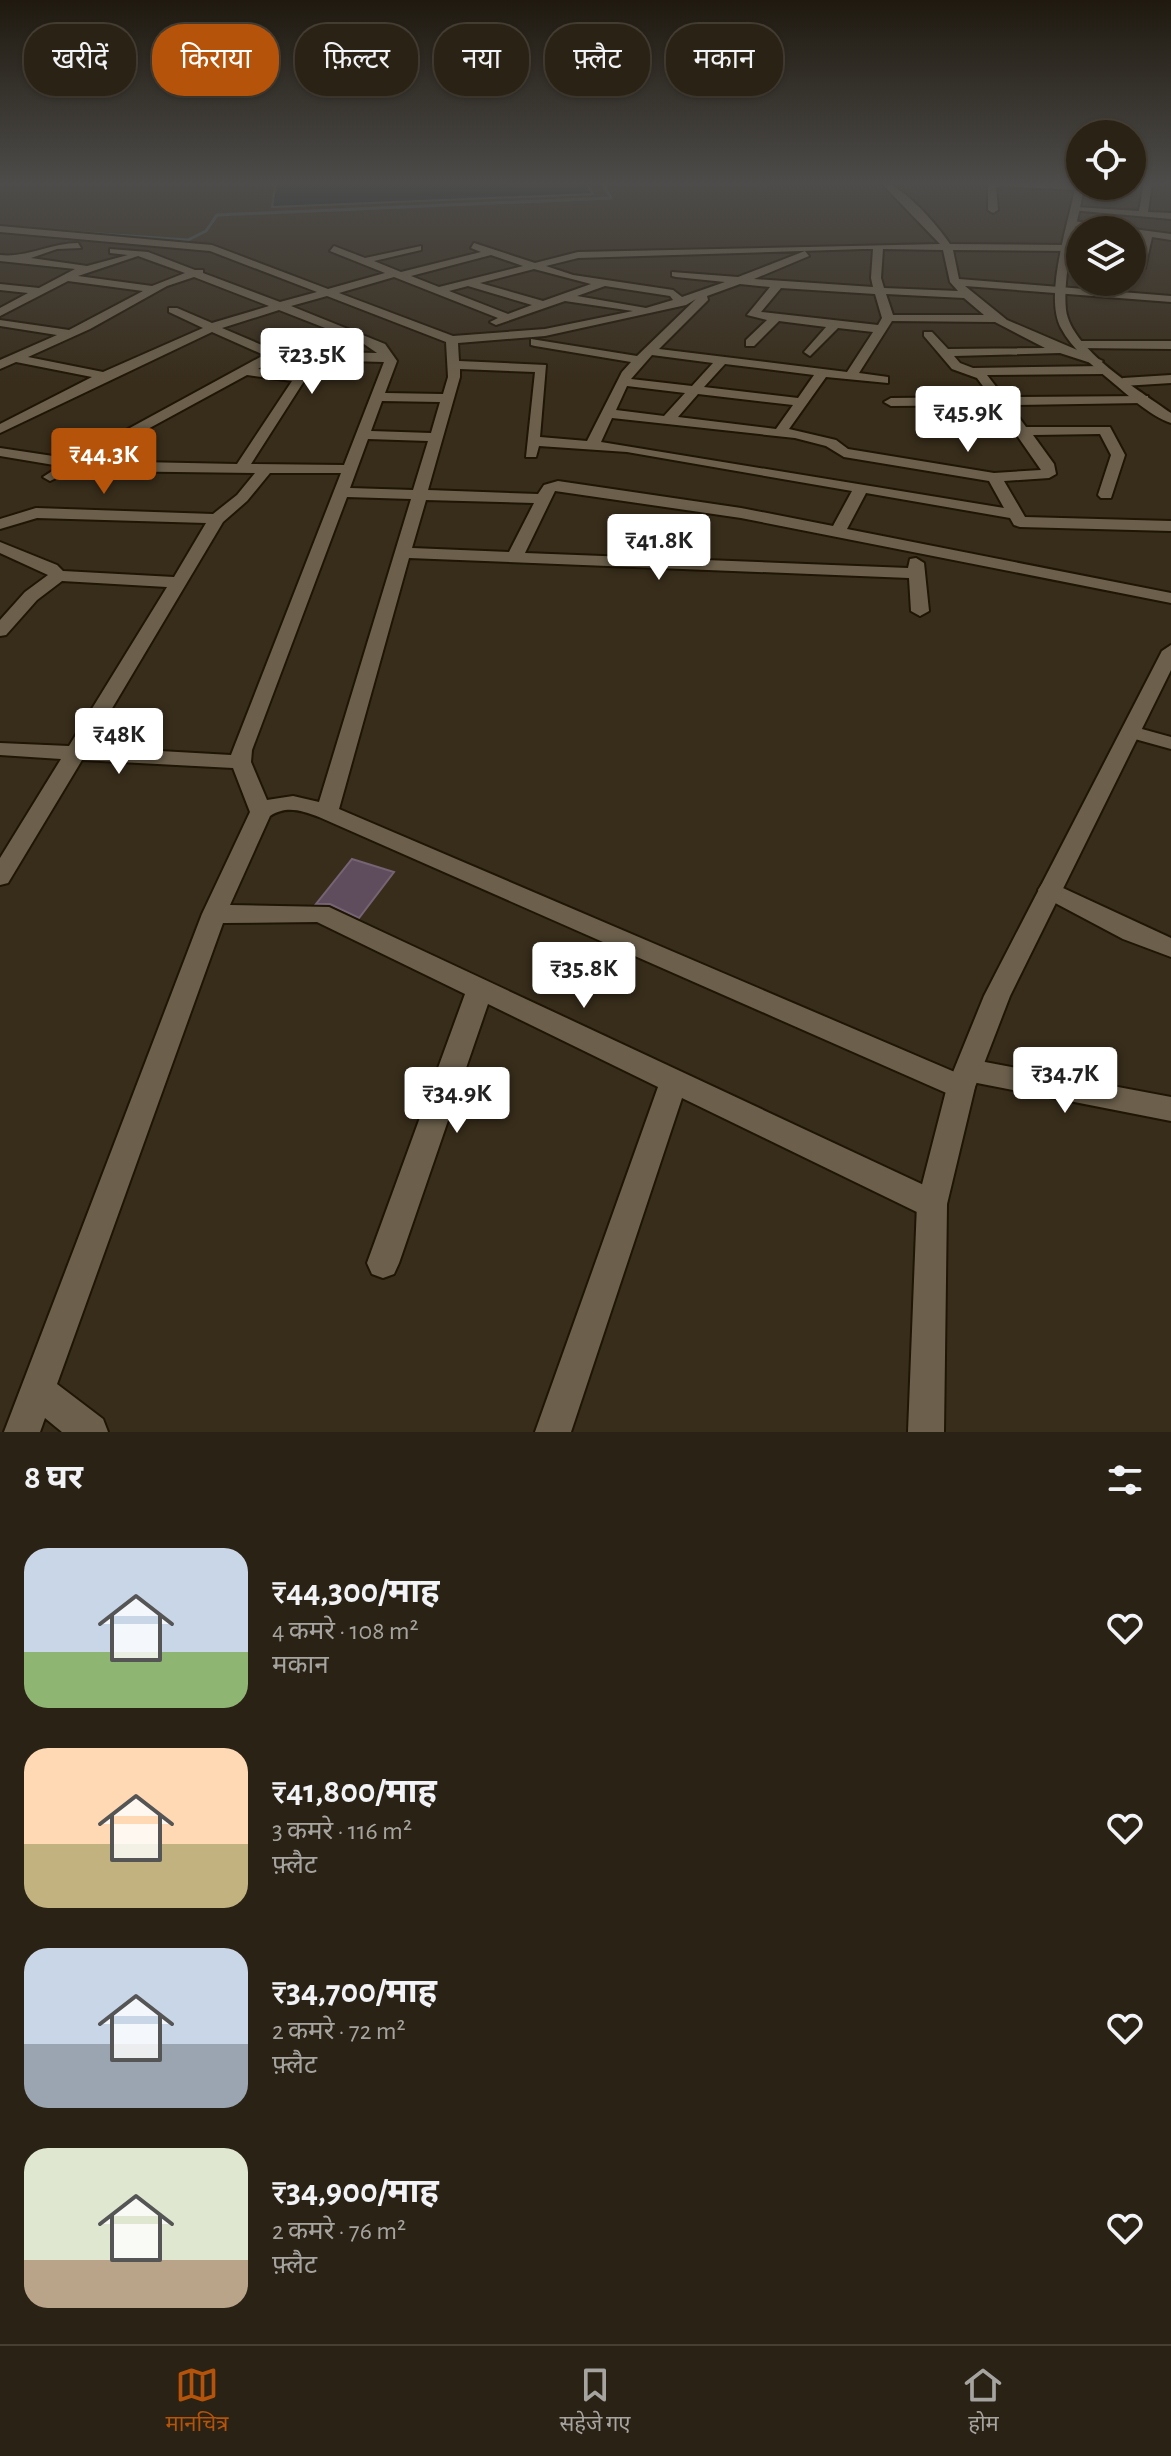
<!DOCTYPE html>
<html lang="hi">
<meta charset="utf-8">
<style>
:root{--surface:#2a2214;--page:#322a1d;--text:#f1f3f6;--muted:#a5a4a0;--line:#463f34;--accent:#b45309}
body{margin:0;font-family:"Alegreya Sans","Noto Sans Devanagari",sans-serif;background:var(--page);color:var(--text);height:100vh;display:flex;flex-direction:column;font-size:30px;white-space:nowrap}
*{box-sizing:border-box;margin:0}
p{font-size:26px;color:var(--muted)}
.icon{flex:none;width:44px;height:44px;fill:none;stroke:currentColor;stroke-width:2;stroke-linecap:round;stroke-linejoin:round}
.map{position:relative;height:1432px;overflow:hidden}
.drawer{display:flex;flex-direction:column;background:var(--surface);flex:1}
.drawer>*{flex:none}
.top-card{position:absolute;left:24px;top:24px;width:1124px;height:72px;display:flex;gap:16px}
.tools{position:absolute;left:1066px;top:120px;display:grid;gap:16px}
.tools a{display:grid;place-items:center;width:80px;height:80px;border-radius:50%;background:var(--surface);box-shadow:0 2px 6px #0004,0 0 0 2px var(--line);font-size:40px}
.price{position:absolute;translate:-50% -68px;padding:0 18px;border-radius:8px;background:#fff;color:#222;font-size:26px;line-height:52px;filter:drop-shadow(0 2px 4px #0008)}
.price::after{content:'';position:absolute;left:50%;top:48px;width:24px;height:18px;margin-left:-12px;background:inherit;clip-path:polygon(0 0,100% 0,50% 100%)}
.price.selected{background:var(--accent);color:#fff}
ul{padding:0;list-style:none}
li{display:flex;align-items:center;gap:24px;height:200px;padding:0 24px}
li span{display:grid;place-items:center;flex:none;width:224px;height:160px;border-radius:24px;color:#555}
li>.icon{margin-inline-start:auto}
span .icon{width:96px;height:96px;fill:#fffc;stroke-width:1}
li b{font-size:34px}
h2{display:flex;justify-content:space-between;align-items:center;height:96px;padding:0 24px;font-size:34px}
.pill{padding:0 28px;border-radius:32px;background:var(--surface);box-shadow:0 2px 6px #0004,0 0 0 2px var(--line);font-size:28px;line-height:72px}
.pill.selected{background:var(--accent);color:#fff}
.tab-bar{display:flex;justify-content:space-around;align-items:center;height:112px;border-top:2px solid var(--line);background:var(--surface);font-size:22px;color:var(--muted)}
.tab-bar a{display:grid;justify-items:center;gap:4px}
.tab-bar .selected{color:var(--accent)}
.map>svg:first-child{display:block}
</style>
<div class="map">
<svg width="1171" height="1432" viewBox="0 0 1171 1432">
<rect width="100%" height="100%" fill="#382d1b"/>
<!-- water -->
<path fill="#021b22" stroke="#455556" stroke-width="2" d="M276,182H585L593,194L272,207Z"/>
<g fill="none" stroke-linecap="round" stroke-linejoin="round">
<!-- stream -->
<path stroke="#455556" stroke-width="3" d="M42,230L188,240L206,231L217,215L611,198L602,182"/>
</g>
<!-- building -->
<path fill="#5f4d5d" stroke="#766374" stroke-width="2" d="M352,859L394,872L359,918L330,904H316Z"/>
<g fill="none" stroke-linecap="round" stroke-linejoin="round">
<defs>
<path id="street" d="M880,182C901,182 938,226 950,244L1070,245L1075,248L1070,251L953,250L959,279L1171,296V302L965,286L1007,320L1103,361L1097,365L1060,353L954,356L960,363L973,368L1104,366L1110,370L1104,374L987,375L1004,397L1148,396V402L1143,403L1010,405L1026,427H1110L1125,455L1111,498H1101L1098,495L1111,455L1100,434L1033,435L1054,464L1056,474L1049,478L1004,481L1025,517L1171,521V531L1020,527L1014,525L1010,518L866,493L847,529L1171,593V603L741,518L555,491L525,553L908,568L910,559L916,558L924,563L929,611L920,616L911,611L909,578L409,558L339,809L957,1073L959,1062L969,1059L1171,1097V1121L972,1082L975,1087L971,1095L961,1099L951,1095L319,817C302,811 287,805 270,816L230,905L329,907L943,1194L947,1204L943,1214L932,1218L921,1214L682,1098L571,1432H535L658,1087L488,1004L399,1263L394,1274L383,1278L372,1274L367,1263L465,994L317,922L223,923L57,1384L103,1419L108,1432H62L45,1418L40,1432H4L202,914L250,812L233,768L82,760L8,883L0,885V858L61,759L0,755V743L69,746L167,587L62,581L37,600L6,635L0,636V620L25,592L48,575L0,553V542L57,565L63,571L174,577L206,523L37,518L0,529V519L36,508L213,514L237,495L255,473L97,471L77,468L50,481L43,477L60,466L0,456V448L73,459L264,355L212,332L0,433V424L92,377L16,362L0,369V360L57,335L0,326V320L69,330L143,291L68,281L0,316V308L28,293L0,290V284L39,288L75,269L0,261V255C27,258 50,243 78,243L81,248L57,249L31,258L87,266L128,255L110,253V249L148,252L195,270H203V273L280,302L317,292L210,251L0,232V226L212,245L328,289L385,273L330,251L334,246L365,258L421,246V250L374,261L401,272L481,252L471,248L474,243L535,263L578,252L940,244ZM873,249L871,278L873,287L754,279L809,256L805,251L738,277L672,272V276L676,277L725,282L682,297L673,290L573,275L546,266L578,258L863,249ZM883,249L943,250L950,282L958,291L884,288L881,278ZM491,255L523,266L439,287L411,276ZM138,256L185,273L152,286L78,276ZM534,269L591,284L543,301L480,283ZM194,277L269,306L212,323L177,308H169V312L203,328L103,372L28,357L90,329L167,286ZM394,277L498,318L490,322L496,325L565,301L633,311L545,329L453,336L339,293ZM740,284L770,287L747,315L767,320L746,340V346H754L779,321L826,327L804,352L810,356L838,328L873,332L847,372L659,349L708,300L707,296ZM468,286L532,305L508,314L449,291ZM605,286L670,296L673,300L646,308L577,296ZM781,288L875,294L882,318L878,325L761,312ZM886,294L964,298L984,315H893ZM327,296L446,342L448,377L443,394L385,393L397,361L385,344L291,306ZM696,299L637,356L531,339V345L535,346L631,362L622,372L587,441L540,437L546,365L459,361L458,343L545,336L686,305ZM279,310L361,342L377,353L276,351L222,328ZM892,321L995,322L1045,348L948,349L932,332H924V336L952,369L977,378L991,397L891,398L884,402L891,406L996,405L1041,470L994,473L848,449L836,440L789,429L826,377L888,383V377L859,373ZM652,355L713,363L692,386L631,379ZM276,359L384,362L344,465L251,464L306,378L300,374L258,369ZM725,364L814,375L798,398L704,387ZM460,369L535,372L526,457H536L539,446L627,452L852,491L833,526L741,508L558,481L544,485L538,494L428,490L460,377ZM247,375L292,381L237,464L89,461ZM627,386L685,393L664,416L616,410ZM698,394L793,405L776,429L678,417ZM382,401L440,402L431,433L371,431ZM612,418L795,438L826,446L844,457L989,481L1004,508L601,442ZM368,439L428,441L413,490L350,488ZM270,473H341L231,755L89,747L223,522L247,501ZM347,497L411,499L319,802L293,796L267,800L251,762L252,750ZM426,500L534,503L509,552L412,548Z
M988,182L1080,184L1084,187L1080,190L996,186L998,210L993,213L988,210Z
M1144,182H1152L1148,212L1171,213V219L1071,210L1076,207L1139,211Z
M1073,221L1171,234V240L1152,237L1145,268L1140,271L1135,268L1142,236L1132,235V230L1070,226Z
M1081,341H1171V349L1077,348L1075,345Z
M1171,375V383L1123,386L1117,382L1123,378Z
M1131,726L1171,737V749L1124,736L1121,732Z
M1050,882L1171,938V957L1123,939L1042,896L1038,890L1042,884Z"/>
<path id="secondary" d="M1080,182V186H1084C1078,225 1062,270 1066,310C1071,349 1140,391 1171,413V423C1150,416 1128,395 1111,381C1093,366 1072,349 1061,328C1043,295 1070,219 1076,183Z
M1171,645V670L1010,996L975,1087L947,1204L944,1432H908L917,1204L947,1087L984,996L1162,651Z"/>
</defs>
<!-- street casing -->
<use href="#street" stroke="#1f1504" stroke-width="4"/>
<!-- secondary casing -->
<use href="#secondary" stroke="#1f1504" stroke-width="4"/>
<!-- street -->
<use href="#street" fill="#6c604c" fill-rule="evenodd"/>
<!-- secondary -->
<use href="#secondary" fill="#6c604c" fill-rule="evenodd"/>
</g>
<!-- sky -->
<linearGradient id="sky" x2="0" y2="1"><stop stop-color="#1f190f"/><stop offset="0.48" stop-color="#4d4c4a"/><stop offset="1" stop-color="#4d4c4a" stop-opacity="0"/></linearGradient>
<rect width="1171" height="382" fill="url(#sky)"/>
</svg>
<div class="tools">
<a><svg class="icon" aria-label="locate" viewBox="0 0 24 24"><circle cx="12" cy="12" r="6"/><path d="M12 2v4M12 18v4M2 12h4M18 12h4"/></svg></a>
<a><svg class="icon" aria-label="layers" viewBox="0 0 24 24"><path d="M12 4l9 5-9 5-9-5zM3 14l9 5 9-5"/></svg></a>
</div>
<b class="price" style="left:312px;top:396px">₹23.5K</b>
<b class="price" style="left:968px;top:454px">₹45.9K</b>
<b class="price selected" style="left:104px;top:496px">₹44.3K</b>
<b class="price" style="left:659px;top:582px">₹41.8K</b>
<b class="price" style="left:119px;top:776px">₹48K</b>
<b class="price" style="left:584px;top:1010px">₹35.8K</b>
<b class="price" style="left:1065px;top:1115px">₹34.7K</b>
<b class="price" style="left:457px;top:1135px">₹34.9K</b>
<div class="top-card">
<a class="pill">खरीदें</a>
<a class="pill selected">किराया</a>
<a class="pill">फ़िल्टर</a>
<a class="pill">नया</a>
<a class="pill">फ़्लैट</a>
<a class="pill">मकान</a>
</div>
</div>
<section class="drawer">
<h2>8 घर<svg class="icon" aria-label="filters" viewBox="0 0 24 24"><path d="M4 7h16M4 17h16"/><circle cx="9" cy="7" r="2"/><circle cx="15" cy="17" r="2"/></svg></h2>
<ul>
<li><span style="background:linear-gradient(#c9d6e8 65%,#8fb573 0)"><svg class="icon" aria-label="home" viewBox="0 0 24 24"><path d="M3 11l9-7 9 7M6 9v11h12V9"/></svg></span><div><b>₹44,300/माह</b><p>4 कमरे · 108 m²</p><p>मकान</p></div><svg class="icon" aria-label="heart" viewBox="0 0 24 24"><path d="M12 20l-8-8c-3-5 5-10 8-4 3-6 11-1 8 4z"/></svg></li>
<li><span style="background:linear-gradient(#ffd9b3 60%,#c2b280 0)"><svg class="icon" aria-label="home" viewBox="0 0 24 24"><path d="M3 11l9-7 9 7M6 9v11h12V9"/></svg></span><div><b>₹41,800/माह</b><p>3 कमरे · 116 m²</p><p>फ़्लैट</p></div><svg class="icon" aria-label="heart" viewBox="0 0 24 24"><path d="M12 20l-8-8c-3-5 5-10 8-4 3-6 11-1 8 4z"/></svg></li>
<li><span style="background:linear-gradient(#c9d6e8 60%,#9aa5b1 0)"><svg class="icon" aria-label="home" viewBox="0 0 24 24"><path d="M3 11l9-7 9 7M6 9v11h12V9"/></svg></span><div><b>₹34,700/माह</b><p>2 कमरे · 72 m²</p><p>फ़्लैट</p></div><svg class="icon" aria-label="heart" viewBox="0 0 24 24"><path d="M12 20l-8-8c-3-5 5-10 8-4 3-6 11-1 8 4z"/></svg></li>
<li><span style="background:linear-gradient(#dfe7d0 70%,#b9a48a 0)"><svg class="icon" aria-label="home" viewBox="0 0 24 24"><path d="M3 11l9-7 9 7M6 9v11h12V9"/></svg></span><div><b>₹34,900/माह</b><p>2 कमरे · 76 m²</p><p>फ़्लैट</p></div><svg class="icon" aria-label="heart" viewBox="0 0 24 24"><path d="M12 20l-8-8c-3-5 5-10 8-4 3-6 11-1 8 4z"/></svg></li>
</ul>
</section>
<nav class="tab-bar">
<a class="selected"><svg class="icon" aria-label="map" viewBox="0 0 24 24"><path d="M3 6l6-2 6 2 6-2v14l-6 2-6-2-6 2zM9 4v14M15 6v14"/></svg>मानचित्र</a>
<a><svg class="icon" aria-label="saved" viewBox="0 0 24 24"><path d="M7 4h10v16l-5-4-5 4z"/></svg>सहेजे गए</a>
<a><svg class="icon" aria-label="home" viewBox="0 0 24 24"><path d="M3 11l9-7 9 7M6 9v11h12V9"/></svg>होम</a>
</nav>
